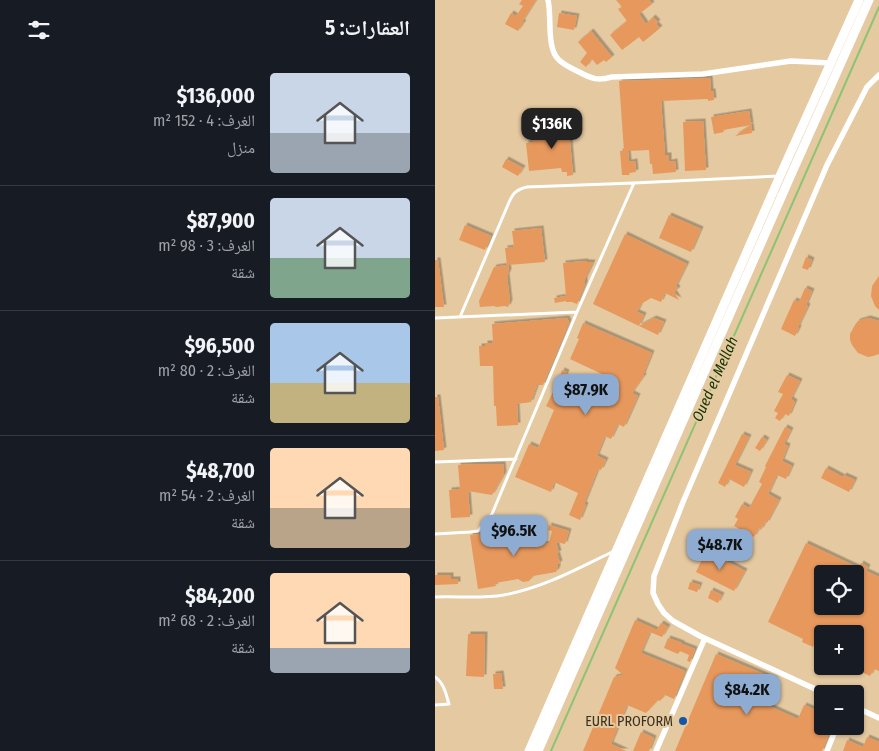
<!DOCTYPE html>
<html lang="ar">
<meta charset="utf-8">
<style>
:root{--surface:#171b24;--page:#242831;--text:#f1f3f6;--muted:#9ea1a6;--line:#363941;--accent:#8eacd2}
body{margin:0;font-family:"Fira Sans Condensed","Noto Naskh Arabic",sans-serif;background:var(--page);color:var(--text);direction:rtl;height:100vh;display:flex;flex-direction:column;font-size:19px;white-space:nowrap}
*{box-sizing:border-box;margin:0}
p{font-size:16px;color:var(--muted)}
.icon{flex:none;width:28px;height:28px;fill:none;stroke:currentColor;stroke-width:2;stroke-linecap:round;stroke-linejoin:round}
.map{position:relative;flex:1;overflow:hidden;direction:ltr}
.sheet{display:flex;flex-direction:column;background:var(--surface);width:435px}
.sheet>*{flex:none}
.tools{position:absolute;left:379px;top:565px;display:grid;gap:10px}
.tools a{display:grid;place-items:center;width:50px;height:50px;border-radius:5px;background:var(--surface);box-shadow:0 1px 4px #0004;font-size:25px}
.price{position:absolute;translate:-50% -42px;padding:0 11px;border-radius:10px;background:var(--accent);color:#111;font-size:16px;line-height:32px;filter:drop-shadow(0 1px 2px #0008)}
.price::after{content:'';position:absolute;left:50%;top:30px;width:15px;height:11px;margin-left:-8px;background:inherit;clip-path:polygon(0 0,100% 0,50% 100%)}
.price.current{background:#222;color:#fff}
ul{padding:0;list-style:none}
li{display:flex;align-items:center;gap:15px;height:125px;padding:0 25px}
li+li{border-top:1px solid var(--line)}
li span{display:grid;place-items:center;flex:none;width:140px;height:100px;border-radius:5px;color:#555}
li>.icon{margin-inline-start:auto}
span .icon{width:60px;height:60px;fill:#fffc;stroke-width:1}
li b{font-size:21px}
h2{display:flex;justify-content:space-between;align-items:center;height:60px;padding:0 25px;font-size:21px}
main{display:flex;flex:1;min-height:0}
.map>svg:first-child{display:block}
</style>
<main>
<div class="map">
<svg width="444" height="751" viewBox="0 0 444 751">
<defs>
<filter id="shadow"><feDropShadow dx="2.5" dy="-2.5" stdDeviation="0" flood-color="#0004"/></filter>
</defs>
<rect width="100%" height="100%" fill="#e5c9a0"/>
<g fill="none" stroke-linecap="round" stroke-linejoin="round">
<!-- stream -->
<path stroke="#8cc374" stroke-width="2" d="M116,751L444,7"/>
</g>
<!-- building -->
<path fill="#e7985c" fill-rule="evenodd" filter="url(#shadow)" d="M87,0H101L87,22H89L83,31L70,24L76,13L81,16L88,6L84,4Z
M181,0H214L217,4L204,14L211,24L218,17L223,22L221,24L225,28L208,42L204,37L187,50L175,35L192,21L183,9L187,7Z
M124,13L142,16L139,30L122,27Z
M156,31L177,57L171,62L169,60L162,65L157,59L151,67L145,62L152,53L143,42Z
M275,78L276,91H278L279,100L273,101V99L226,101L230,155H234V162L240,161L241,172L218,174L217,164H215L214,150L193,151L194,162L200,161L201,172L194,173L195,175H187L185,151H189L184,81Z
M314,111L316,125L288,130L289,132L279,134L276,117Z
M133,119L138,175L132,176V172H127L126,168L94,171L91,143L98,142V138L106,137V132L120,131L119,121Z
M268,121L271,170L250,171L248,122Z
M316,125L317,133L300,136Z
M71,159L88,168L83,176L67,167Z
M234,215L266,229L256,252L224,238Z
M30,225L56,236L50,250L24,240Z
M106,228L110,262L73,265L74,271L72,276L75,302L73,307L70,306L61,307L59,306L45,307L44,301L59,267L72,265L70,248L79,247L77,231Z
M190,234L252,264L241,286L243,289L239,292L244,300L230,293L226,302L216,298L206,304L202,312L209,315L204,326L158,304Z
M371,257L377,260L373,270L367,268Z
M0,260H3L9,307H0Z
M150,261L152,262H158L150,279V284L142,304L137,302H131V301L120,303L119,298L131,296L128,263Z
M444,276V310L440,306L436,296L437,286Z
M370,288L377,291L371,305L373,306L363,327L364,328L360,336L346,329L359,300L364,302Z
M132,318L134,322L108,385H102L96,402L82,404L83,425L62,426L61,406H59L58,366H45L44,346H50V343H58L57,324Z
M219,318L229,322L223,335L204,326Z
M433,318L444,321V354L438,356L433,357L423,353L417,345L415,340V334L420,325L423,321Z
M148,323L217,353L208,375L209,376L197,393L203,396L189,427L183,424L176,439L170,436L162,456L171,460L166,470L163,469L149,504L151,505L145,520L134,515L143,493L119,482L116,492L80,477L94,444L103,448L119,410L111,406L126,376H125L127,370L132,372L130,377L161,392L169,375L135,359L144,339L142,338Z
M352,375L365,381L356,399L360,402L354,416L350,414L345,421L340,418L343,413L339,411L348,394L343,392Z
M0,397H3L9,450L0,451Z
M350,427L356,430L349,444L353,446L347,461L357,466L351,479L342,475L333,494L344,500L332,523L330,522L326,530L324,528L319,537L299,526L303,519L300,517L307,504L314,508L327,484L324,482L331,467L330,466Z
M307,434L314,437L300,465L316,472L309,487L294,479L290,487L283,483Z
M327,437L332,440L325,451L320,448Z
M41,464H68L69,474L57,495L33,491L35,517L16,518L14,490L25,489L23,465Z
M391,468L408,477L409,475L420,480L414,492L386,478Z
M114,525L134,531L130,544L121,542L124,553H122L125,563L123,564V568L121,572L98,576L94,581L88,582L83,579L60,583L61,586L43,589L35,535L68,532L89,544V542L91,544L92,534L105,535L104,545L114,543L117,531L113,530Z
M266,532L275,540L268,549L261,542L262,541L260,539Z
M371,543L424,568L426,563L433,567L431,571L444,577V671L439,669L435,676L418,668V666H420V634H388V647L380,643L378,647L367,642L368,639L333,622ZM388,574H420V606H388Z
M271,551L310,571L299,591L261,572Z
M0,575H16V579H23V584L0,585Z
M255,582L265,585L262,592L253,589Z
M276,590L287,595L283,603L273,598Z
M200,620L222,630L226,623L233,627L227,637L215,632L206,653L250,671L239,699L230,695L225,701L223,700L211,713L192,705L176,744L191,751H148L179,677L188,675L180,668Z
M33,634H50L49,677L31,676Z
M233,638L247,643V644L260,649L255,662L252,661L254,655L245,651L243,654L229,648Z
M281,654L340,679L337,687L341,689L334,706L363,719L369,705L388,713V726H397L387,751H240Z
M66,673L68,689H59L58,674Z
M206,732L219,738L214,751H198Z
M432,737L444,742V751H408L412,740L428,747Z"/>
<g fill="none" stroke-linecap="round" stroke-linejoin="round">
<!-- lane -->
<path stroke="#fff" stroke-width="3" d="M25,317L72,207C77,195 79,190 92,187L199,183L344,176
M0,318L142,312
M0,462L81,459
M0,534L35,532L43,531L57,514L142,312L199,183
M0,597C23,596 46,599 69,595C108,588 144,568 179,551
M0,677C9,683 11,694 14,704L0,705"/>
<!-- street -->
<path stroke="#fff" stroke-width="5.5" d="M113,0C117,16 111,49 124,60C129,65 138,69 144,72C157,79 163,81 177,77L268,74L356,61L396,63
M391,694L265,636L238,621L229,613L223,604L218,593L219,576L248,502L392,165L432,87L444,75
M420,707L444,718
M221,751L270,638
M392,751L402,726"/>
<!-- primary -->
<path stroke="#fff" stroke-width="9" d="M94,751L345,176L424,0
M103,751L355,177L434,0"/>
</g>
<!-- markers -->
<circle fill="#1556a6" stroke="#e5c9a0" stroke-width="2" cx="248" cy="721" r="5"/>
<g text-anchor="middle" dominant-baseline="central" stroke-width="4" stroke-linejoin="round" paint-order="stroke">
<!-- poi labels -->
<g font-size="14" fill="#3c3120" stroke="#e5c9a0" text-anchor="end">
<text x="238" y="721">EURL PROFORM</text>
</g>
<!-- water labels -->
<g font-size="15" font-style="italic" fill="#113400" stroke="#e5c9a0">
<text transform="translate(280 379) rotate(-66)">Oued el Mellah</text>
</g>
</g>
</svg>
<div class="tools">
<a><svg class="icon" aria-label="locate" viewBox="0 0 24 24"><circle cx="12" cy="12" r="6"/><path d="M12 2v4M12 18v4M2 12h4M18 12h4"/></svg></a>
<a>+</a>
<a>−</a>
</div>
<b class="price current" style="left:117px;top:150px">$136K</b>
<b class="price" style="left:151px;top:416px">$87.9K</b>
<b class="price" style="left:79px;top:557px">$96.5K</b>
<b class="price" style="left:285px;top:571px">$48.7K</b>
<b class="price" style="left:312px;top:716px">$84.2K</b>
</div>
<section class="sheet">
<h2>العقارات: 5<svg class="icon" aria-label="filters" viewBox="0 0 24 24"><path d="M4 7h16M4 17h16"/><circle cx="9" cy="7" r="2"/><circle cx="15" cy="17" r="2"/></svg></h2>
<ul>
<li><span style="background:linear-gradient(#c9d6e8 60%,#9aa5b1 0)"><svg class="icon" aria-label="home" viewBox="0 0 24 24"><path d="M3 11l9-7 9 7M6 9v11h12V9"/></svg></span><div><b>$136,000</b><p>الغرف: 4 · 152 m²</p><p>منزل</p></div></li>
<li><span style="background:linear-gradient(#c9d6e8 60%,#7fa58c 0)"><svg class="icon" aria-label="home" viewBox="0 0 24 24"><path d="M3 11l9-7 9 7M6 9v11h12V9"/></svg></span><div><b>$87,900</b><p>الغرف: 3 · 98 m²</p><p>شقة</p></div></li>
<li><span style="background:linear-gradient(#a9c7e8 60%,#c2b280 0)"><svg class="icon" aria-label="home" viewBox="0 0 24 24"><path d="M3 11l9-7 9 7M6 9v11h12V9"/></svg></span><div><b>$96,500</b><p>الغرف: 2 · 80 m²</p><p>شقة</p></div></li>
<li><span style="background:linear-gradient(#ffd9b3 60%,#b9a48a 0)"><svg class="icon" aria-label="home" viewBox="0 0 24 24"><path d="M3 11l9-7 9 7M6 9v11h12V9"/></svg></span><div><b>$48,700</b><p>الغرف: 2 · 54 m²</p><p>شقة</p></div></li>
<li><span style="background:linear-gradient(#ffd9b3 75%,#9aa5b1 0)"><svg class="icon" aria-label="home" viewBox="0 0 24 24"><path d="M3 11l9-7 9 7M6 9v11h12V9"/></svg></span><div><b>$84,200</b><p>الغرف: 2 · 68 m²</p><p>شقة</p></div></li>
</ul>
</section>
</main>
